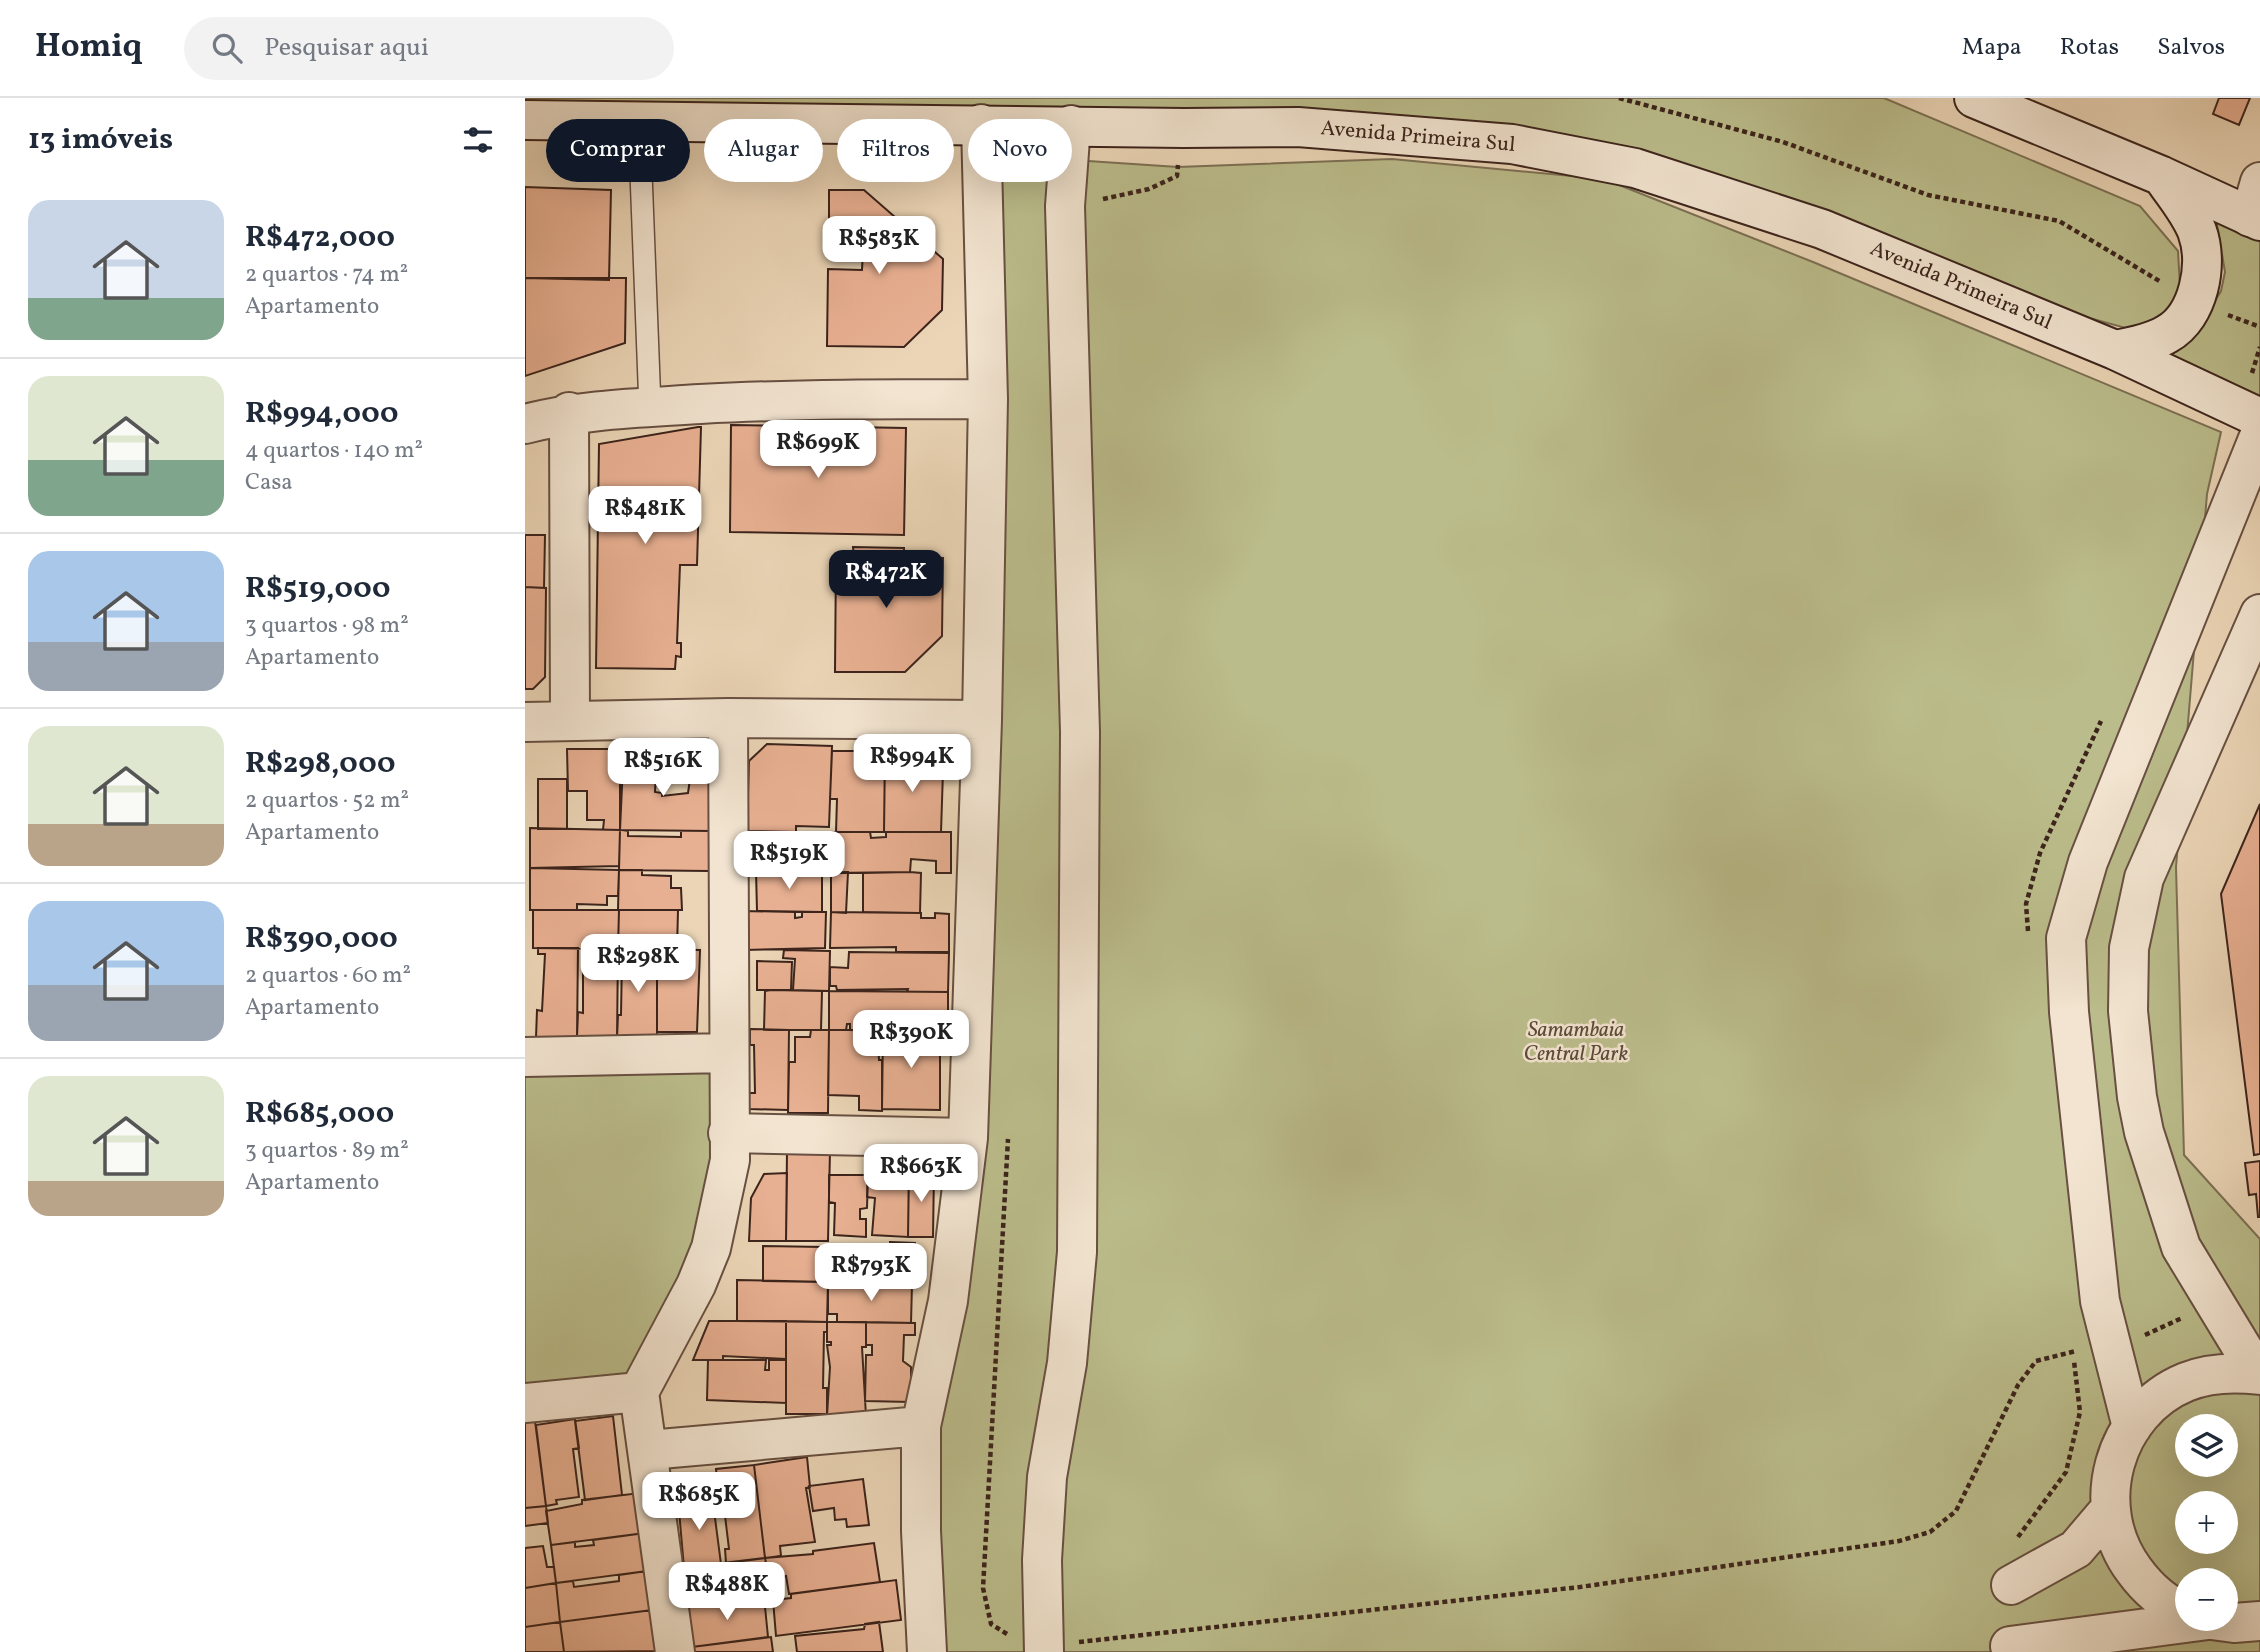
<!DOCTYPE html>
<html lang="pt">
<meta charset="utf-8">
<style>
:root{--surface:#fff;--page:#f2f2f3;--text:#1f2937;--muted:#747a83;--line:#e0e1e3;--accent:#111827}
body{margin:0;font-family:Vollkorn,serif;background:var(--page);color:var(--text);height:100vh;display:flex;flex-direction:column;font-size:26px;white-space:nowrap}
*{box-sizing:border-box;margin:0}
p{font-size:23px;color:var(--muted)}
.icon{flex:none;width:38px;height:38px;fill:none;stroke:currentColor;stroke-width:2;stroke-linecap:round;stroke-linejoin:round}
.map{position:relative;flex:1;overflow:hidden}
.side{display:flex;flex-direction:column;background:var(--surface);width:525px}
.side>*{flex:none}
.top-card{position:absolute;left:21px;top:21px;width:665px;height:63px;display:flex;gap:14px}
.tools{position:absolute;left:1650px;top:1316px;display:grid;gap:14px}
.tools a{display:grid;place-items:center;width:63px;height:63px;border-radius:50%;background:var(--surface);box-shadow:0 7px 28px #0002;font-size:35px}
.price{position:absolute;translate:-50% -60px;padding:0 16px;border-radius:14px;background:#fff;color:#222;font-size:23px;line-height:46px;filter:drop-shadow(0 2px 4px #0008)}
.price::after{content:'';position:absolute;left:50%;top:42px;width:21px;height:16px;margin-left:-10px;background:inherit;clip-path:polygon(0 0,100% 0,50% 100%)}
.price.selected{background:var(--accent);color:#fff}
ul{padding:0;list-style:none}
li{display:flex;align-items:center;gap:21px;height:175px;padding:0 28px}
li+li{border-top:2px solid var(--line)}
li span{display:grid;place-items:center;flex:none;width:196px;height:140px;border-radius:21px;color:#555}
li>.icon{margin-inline-start:auto}
span .icon{width:84px;height:84px;fill:#fffc;stroke-width:1}
li b{font-size:30px}
h2{display:flex;justify-content:space-between;align-items:center;height:84px;padding:0 28px;font-size:30px}
.tag{padding:0 24px;border-radius:32px;background:var(--surface);box-shadow:0 7px 28px #0002;font-size:24px;line-height:63px}
.tag.selected{background:var(--accent);color:#fff}
header{display:flex;align-items:center;gap:42px;box-sizing:border-box;height:98px;padding:0 35px;background:var(--surface);border-bottom:2px solid var(--line)}
header strong{font-size:33px}
nav{display:flex;gap:38px;margin-inline-start:auto;font-size:24px}
.search{width:490px;height:63px;background:var(--page);display:flex;align-items:center;gap:18px;box-sizing:border-box;padding:0 24px;border-radius:38px;color:var(--muted);font-size:26px}
main{display:flex;flex:1;min-height:0}
.map>svg:first-child{display:block}
</style>
<header>
<strong>Homiq</strong>
<div class="search"><svg class="icon" aria-label="search" viewBox="0 0 24 24"><circle cx="10" cy="10" r="6"/><path d="M15 15l6 6"/></svg>Pesquisar aqui</div>
<nav><a>Mapa</a><a>Rotas</a><a>Salvos</a></nav>
</header>
<main>
<section class="side">
<h2>13 imóveis<svg class="icon" aria-label="filters" viewBox="0 0 24 24"><path d="M4 7h16M4 17h16"/><circle cx="9" cy="7" r="2"/><circle cx="15" cy="17" r="2"/></svg></h2>
<ul>
<li><span style="background:linear-gradient(#c9d6e8 70%,#7fa58c 0)"><svg class="icon" aria-label="home" viewBox="0 0 24 24"><path d="M3 11l9-7 9 7M6 9v11h12V9"/></svg></span><div><b>R$472,000</b><p>2 quartos · 74 m²</p><p>Apartamento</p></div></li>
<li><span style="background:linear-gradient(#dfe7d0 60%,#7fa58c 0)"><svg class="icon" aria-label="home" viewBox="0 0 24 24"><path d="M3 11l9-7 9 7M6 9v11h12V9"/></svg></span><div><b>R$994,000</b><p>4 quartos · 140 m²</p><p>Casa</p></div></li>
<li><span style="background:linear-gradient(#a9c7e8 65%,#9aa5b1 0)"><svg class="icon" aria-label="home" viewBox="0 0 24 24"><path d="M3 11l9-7 9 7M6 9v11h12V9"/></svg></span><div><b>R$519,000</b><p>3 quartos · 98 m²</p><p>Apartamento</p></div></li>
<li><span style="background:linear-gradient(#dfe7d0 70%,#b9a48a 0)"><svg class="icon" aria-label="home" viewBox="0 0 24 24"><path d="M3 11l9-7 9 7M6 9v11h12V9"/></svg></span><div><b>R$298,000</b><p>2 quartos · 52 m²</p><p>Apartamento</p></div></li>
<li><span style="background:linear-gradient(#a9c7e8 60%,#9aa5b1 0)"><svg class="icon" aria-label="home" viewBox="0 0 24 24"><path d="M3 11l9-7 9 7M6 9v11h12V9"/></svg></span><div><b>R$390,000</b><p>2 quartos · 60 m²</p><p>Apartamento</p></div></li>
<li><span style="background:linear-gradient(#dfe7d0 75%,#b9a48a 0)"><svg class="icon" aria-label="home" viewBox="0 0 24 24"><path d="M3 11l9-7 9 7M6 9v11h12V9"/></svg></span><div><b>R$685,000</b><p>3 quartos · 89 m²</p><p>Apartamento</p></div></li>
</ul>
</section>
<div class="map">
<svg width="1735" height="1554" viewBox="0 0 1735 1554">
<rect width="100%" height="100%" fill="#ebd5b6"/>
<filter id="stains"><feTurbulence type="fractalNoise" baseFrequency=".00286" numOctaves="4"/><feColorMatrix values="0 0 0 0 .2 0 0 0 0 .09 0 0 0 0 .02 0 0 0 .5 -.17"/></filter>
<radialGradient id="worn" r=".72"><stop offset=".6" stop-color="#630" stop-opacity="0"/><stop offset="1" stop-color="#630" stop-opacity=".3"/></radialGradient>
<!-- green -->
<path fill="#bbbc8b" stroke="#7c7054" stroke-width="2" fill-rule="evenodd" d="M0,0H1359L1615,108L1653,153L1656,206L1626,237L1557,218L1080,51L0,13Z
M518,60L653,69L867,61L1079,81L1288,164L1696,334L1682,396L1651,769L1659,1057L1735,1141V1554H402L399,1517L423,1203L469,61ZM1662,1328H1701V1367H1662ZM1662,1405H1701V1444H1662ZM1662,1482H1701V1521H1662Z
M1691,121L1735,141V306L1628,259L1670,235L1696,193L1700,174Z
M203,955L205,1062L114,1294L0,1305V959Z"/>
<!-- building -->
<path fill="#e8b092" stroke="#3c241c" stroke-width="2" d="M1694,0H1725L1714,27L1688,16Z
M0,89L86,92L84,182L0,180Z
M304,92H339L418,161L417,212L379,249L302,248L303,171L337,172L338,153L304,152Z
M0,180H101L100,245L0,278Z
M206,327L381,330L379,437L205,434Z
M173,329H176L172,467H155L152,545H156V559L151,558L150,571L71,570L74,346Z
M0,437H20L19,490L0,489Z
M328,449L379,450V459L418,460L417,538L380,574H310L311,459H329Z
M0,489L21,490L20,579L8,591H0Z
M242,646L307,648L304,729L271,728V734L222,733L224,663Z
M123,650H133L151,671H144V676H131L130,694L137,695V698L163,695L165,681L187,673V733L95,732L98,667H111V652Z
M42,651H95V732H78L79,722H62V693H43Z
M307,653H360L359,734H311L312,701H305Z
M360,655L400,656L418,673L416,734H359Z
M13,681H42V731H13Z
M1735,706V1056L1729,1057L1696,796Z
M5,730L95,732L94,768L5,770Z
M95,732L103,733V738L156,739V733H185L184,773L94,772Z
M222,733L306,735V751H296L295,767L244,766V773H220Z
M345,734L346,740L361,739V734H426V775H411V763L386,761L385,774L306,775L307,734Z
M5,770L94,772L93,798H82V807L52,806V812H5Z
M94,772H117V777L146,778V790H156L157,812H93Z
M231,773L297,774V814L232,813Z
M323,774L321,815L306,814V775Z
M385,774L396,775L395,815L338,814V775Z
M8,812H94L93,851L8,850Z
M94,812H153L152,852L93,851Z
M219,813L270,814V820L277,819V814H301L300,850L219,852Z
M306,814L396,815V820H410V815L424,816V854H371V849L305,850Z
M13,850H53L52,940H11L12,912L17,913L20,856H13Z
M70,851H93L92,941L52,940L53,914L58,915V862H70Z
M93,851H132V937L92,941L93,917H96L97,859H93Z
M132,851L175,852L172,934H132Z
M259,852L305,853L304,893L268,892L270,861L258,860Z
M324,854L424,855L423,894H382L383,891L312,892L311,888H305V869L323,870Z
M232,863L267,864L266,892H232Z
M246,892L297,893L296,932H239L240,893Z
M304,893L423,894V935L325,932V926H322L321,932H304Z
M225,931L264,932L263,1012L224,1011V995H230L229,947H225Z
M286,932H304L303,1015H263L264,964H270V939H285Z
M304,932H338V945L353,944L354,962H357V1013L334,1012V998L303,997Z
M358,933H415V1012L357,1011Z
M262,1053H305L303,1143H261Z
M1735,1063V1119H1733L1731,1096L1724,1097L1720,1065Z
M343,1064H384L383,1139L347,1137L350,1100L342,1099Z
M384,1072H409L408,1139H383Z
M262,1075L261,1143H224L226,1100L239,1076Z
M304,1077H343L342,1110L335,1111V1121H341V1139L309,1137L310,1105L304,1104Z
M365,1144L390,1145L389,1186L303,1184V1148H365Z
M238,1148L300,1149L299,1184L238,1183Z
M212,1182L303,1184L302,1224L212,1223Z
M303,1184L319,1185L320,1190L335,1189V1185L387,1186L386,1225L312,1224V1216H303Z
M184,1223H261V1261L198,1258V1262H168Z
M261,1223L302,1224V1234H299L298,1290H302V1316H261Z
M302,1224H341V1249H337L341,1318H302L305,1269L302,1247H306V1244H302Z
M341,1224L390,1225V1237H379L378,1263L386,1269V1304L340,1303L341,1257H347V1247H341Z
M183,1262H241L240,1272H244V1262H261V1305L182,1302Z
M0,1318L10,1323L21,1408L0,1410Z
M88,1318L97,1397L60,1402L50,1323Z
M50,1321L54,1350L48,1351L54,1399L31,1402L32,1406L21,1408L11,1327Z
M282,1359L285,1389L281,1390L290,1444L255,1448L256,1458L240,1460L229,1367Z
M229,1367L240,1460L201,1465L200,1451H204L198,1401H194L191,1371Z
M338,1381L344,1427L322,1429L321,1421L310,1422L309,1410L288,1413L284,1388Z
M115,1395L120,1435L26,1447L21,1413L57,1406V1402Z
M187,1397L196,1466L159,1470L153,1401Z
M21,1408L23,1425L0,1428V1410Z
M120,1435L122,1473L31,1485L26,1447L50,1444V1449L69,1447L68,1442Z
M349,1445L355,1484L264,1496L261,1478L244,1481L240,1460L288,1456V1453Z
M18,1448L22,1469H29L31,1485L0,1490V1450Z
M240,1460L243,1475L239,1476L241,1495L177,1504L172,1468Z
M122,1473L127,1512L35,1524L31,1485L48,1483L49,1489L94,1483V1477Z
M371,1482L376,1522L251,1538L248,1502L266,1500V1496Z
M31,1485L35,1524L0,1529V1490Z
M239,1499L243,1539L167,1549L159,1509Z
M127,1512L132,1553L39,1554L35,1524Z
M35,1524L39,1554H0V1529Z
M354,1524L358,1554H272L270,1538L339,1531L340,1526Z
M246,1539L248,1554H166L167,1549Z"/>
<g fill="none" stroke-linecap="round" stroke-linejoin="round">
<defs>
<path id="service" d="M114,23L125,309"/>
<path id="minor" d="M1725,119L1735,84
M44,314L45,623
M0,326C58,311 115,310 175,306C271,301 367,301 463,301
M0,624L203,620L457,622
M0,959L203,955
M203,1035L443,1040
M1733,1276L1656,1149L1619,1034L1612,999L1603,913L1604,850L1619,780L1735,516
M0,1305L114,1294
M1607,1329L1575,1203L1544,914L1541,840L1563,764L1735,336
M124,1352L396,1328
M1486,1487L1551,1451L1585,1411
M1662,1515C1641,1507 1622,1490 1609,1472C1562,1409 1588,1314 1661,1284C1685,1274 1710,1274 1735,1277
M1679,1521L1709,1525L1735,1523
M1485,1548L1683,1522
M150,1554L114,1294L171,1187L186,1150L205,1062L203,620
M402,1554L396,1433V1328L423,1203L443,1040L457,622L463,301L456,26
M519,1554L517,1462L522,1379L542,1265L552,1154L555,634L540,108L546,27"/>
<path id="secondary" d="M1449,0L1637,78L1735,123
M0,22L659,30L773,29L987,46L1110,70L1297,131L1590,252L1735,320
M1590,252C1607,249 1627,245 1642,236C1674,218 1684,166 1672,133C1664,113 1649,96 1637,78"/>
</defs>
<!-- service casing -->
<use href="#service" stroke="#685042" stroke-width="24"/>
<!-- minor casing -->
<use href="#minor" stroke="#685042" stroke-width="42"/>
<!-- secondary casing -->
<use href="#secondary" stroke="#3c241c" stroke-width="42"/>
<!-- path -->
<path stroke="#3c241c" stroke-width="4.5" stroke-dasharray="5 3.5" stroke-linecap="butt" d="M1094,0L1258,44L1403,97L1534,123L1636,184
M578,101L624,91L652,78L653,67
M1703,217L1735,229
M1727,275L1735,249
M1503,833L1501,806L1515,755L1576,623
M1620,1237L1657,1220
M1493,1439L1541,1374L1555,1314L1549,1263
M482,1536L466,1526L458,1490L483,1041
M554,1544L1055,1489L1374,1443L1405,1434L1431,1413L1493,1287L1511,1263L1551,1253"/>
<!-- service -->
<use href="#service" stroke="#f2e4d0" stroke-width="21"/>
<!-- minor -->
<use href="#minor" stroke="#f2e4d0" stroke-width="38"/>
<!-- secondary -->
<use href="#secondary" stroke="#f2e4d0" stroke-width="38"/>
</g>
<g text-anchor="middle" dominant-baseline="central" stroke-width="5" stroke-linejoin="round" paint-order="stroke">
<!-- street labels -->
<g font-size="21" fill="#3c241c" stroke="#f2e4d0">
<text transform="translate(893 39) rotate(5)">Avenida Primeira Sul</text>
<text transform="translate(1436 188) rotate(23)">Avenida Primeira Sul</text>
</g>
<!-- park labels -->
<g font-size="21" font-style="italic" fill="#5c4a38" stroke="#f2e4d0">
<text x="1051" y="932">Samambaia<tspan x="1051" dy="24">Central Park</tspan></text>
</g>
</g>
<rect width="100%" height="100%" filter="url(#stains)"/>
<rect width="100%" height="100%" fill="url(#worn)"/>
</svg>
<div class="tools">
<a><svg class="icon" aria-label="layers" viewBox="0 0 24 24"><path d="M12 4l9 5-9 5-9-5zM3 14l9 5 9-5"/></svg></a>
<a>+</a>
<a>−</a>
</div>
<b class="price" style="left:354px;top:178px">R$583K</b>
<b class="price" style="left:293px;top:382px">R$699K</b>
<b class="price" style="left:120px;top:448px">R$481K</b>
<b class="price selected" style="left:361px;top:512px">R$472K</b>
<b class="price" style="left:387px;top:696px">R$994K</b>
<b class="price" style="left:138px;top:700px">R$516K</b>
<b class="price" style="left:264px;top:793px">R$519K</b>
<b class="price" style="left:113px;top:896px">R$298K</b>
<b class="price" style="left:386px;top:972px">R$390K</b>
<b class="price" style="left:396px;top:1106px">R$663K</b>
<b class="price" style="left:346px;top:1205px">R$793K</b>
<b class="price" style="left:174px;top:1434px">R$685K</b>
<b class="price" style="left:202px;top:1524px">R$488K</b>
<div class="top-card">
<a class="tag selected">Comprar</a>
<a class="tag">Alugar</a>
<a class="tag">Filtros</a>
<a class="tag">Novo</a>
</div>
</div>
</main>
